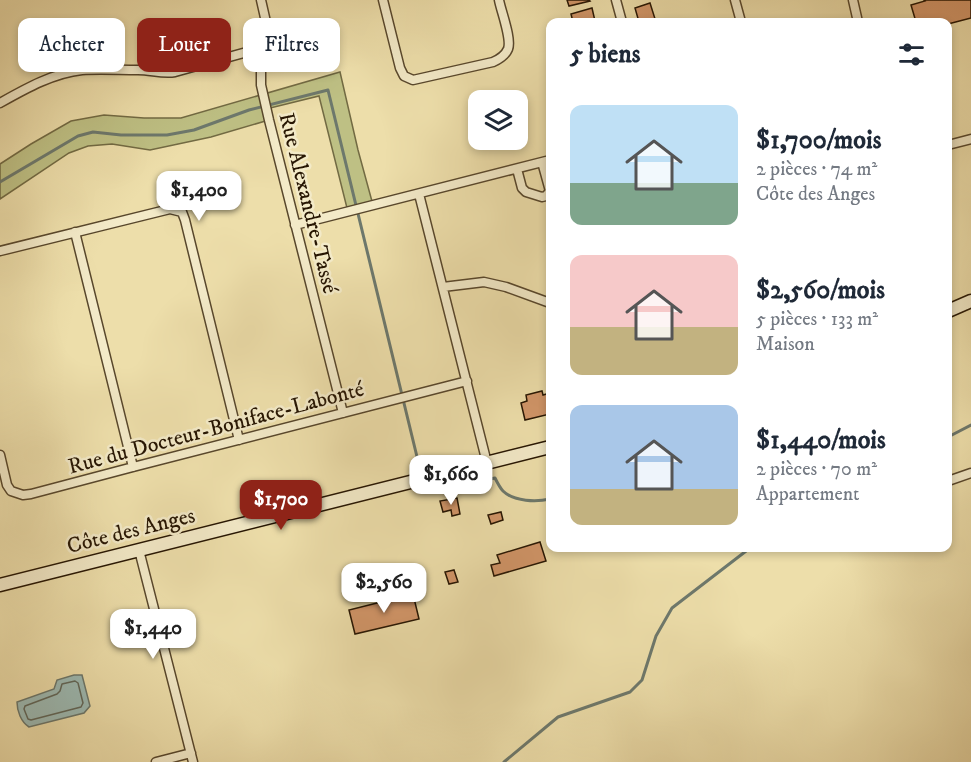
<!DOCTYPE html>
<html lang="fr">
<meta charset="utf-8">
<style>
:root{--surface:#fff;--page:#f2f2f3;--text:#1f2937;--muted:#747a83;--accent:#8f2418}
body{margin:0;font-family:"IM FELL DW Pica",serif;background:var(--page);color:var(--text);height:100vh;display:flex;flex-direction:column;font-size:22px;white-space:nowrap}
*{box-sizing:border-box;margin:0}
p{font-size:20px;color:var(--muted)}
.icon{flex:none;width:33px;height:33px;fill:none;stroke:currentColor;stroke-width:2;stroke-linecap:round;stroke-linejoin:round}
.map{position:relative;flex:1;overflow:hidden}
.sheet{position:absolute;left:546px;top:18px;width:406px;height:534px;display:flex;flex-direction:column;background:var(--surface);border-radius:12px;box-shadow:0 3px 9px #0003}
.sheet>*{flex:none}
.hud{position:absolute;left:18px;top:18px;width:438px;height:54px;display:flex;gap:12px}
.controls{position:absolute;left:468px;top:90px;display:grid;gap:12px}
.controls a{display:grid;place-items:center;width:60px;height:60px;border-radius:12px;background:var(--surface);box-shadow:0 3px 9px #0003;font-size:30px}
.price{position:absolute;translate:-50% -51px;padding:0 14px;border-radius:12px;background:#fff;color:#222;font-size:20px;line-height:39px;filter:drop-shadow(0 2px 3px #0008)}
.price::after{content:'';position:absolute;left:50%;top:36px;width:18px;height:14px;margin-left:-9px;background:inherit;clip-path:polygon(0 0,100% 0,50% 100%)}
.price.on{background:var(--accent);color:#fff}
ul{padding:0;list-style:none}
li{display:flex;align-items:center;gap:18px;height:150px;padding:0 24px}
li span{display:grid;place-items:center;flex:none;width:168px;height:120px;border-radius:12px;color:#555}
li>.icon{margin-inline-start:auto}
span .icon{width:72px;height:72px;fill:#fffc;stroke-width:1}
li b{font-size:26px}
h2{display:flex;justify-content:space-between;align-items:center;height:72px;padding:0 24px;font-size:26px}
.tag{padding:0 21px;border-radius:12px;background:var(--surface);box-shadow:0 3px 9px #0003;font-size:21px;line-height:54px}
.tag.on{background:var(--accent);color:#fff}
.map>svg:first-child{display:block}
</style>
<div class="map">
<svg width="971" height="762" viewBox="0 0 971 762">
<rect width="100%" height="100%" fill="#eddeaa"/>
<filter id="stains"><feTurbulence type="fractalNoise" baseFrequency=".00333" numOctaves="4"/><feColorMatrix values="0 0 0 0 .2 0 0 0 0 .09 0 0 0 0 .02 0 0 0 .5 -.17"/></filter>
<radialGradient id="worn" r=".72"><stop offset=".6" stop-color="#630" stop-opacity="0"/><stop offset="1" stop-color="#630" stop-opacity=".3"/></radialGradient>
<!-- green -->
<path fill="#bec084" stroke="#726a43" stroke-width="1.5" d="M340,72L358,150L373,205L348,212L319,96L266,109L269,120L211,137L150,150L112,144L88,146L69,153L0,199V164L31,144L71,121L104,115L144,118H181Z"/>
<!-- water -->
<path fill="#9dbab3" stroke="#6d786c" stroke-width="1.5" d="M74,675H82L90,706L84,713L29,727C21,722 17,711 17,702L54,689L57,680Z"/>
<g fill="none" stroke-linecap="round" stroke-linejoin="round">
<!-- shore -->
<path stroke="#62685a" stroke-width="1.5" d="M75,681L78,683L83,703L81,707L31,720L28,719L24,709L25,706L57,694L60,691L62,684Z"/>
<!-- stream -->
<path stroke="#6d786c" stroke-width="3" d="M0,182L78,136L93,132L121,135H167L194,130L249,110L328,90L419,465
M948,437L971,425
M471,483L495,478C497,482 500,488 503,491C514,502 537,502 550,499
M504,762L558,717L630,692L642,680L656,636L672,608L750,548"/>
</g>
<!-- building -->
<path fill="#d29669" stroke="#261502" stroke-width="1.5" d="M567,0H589L590,1L569,6Z
M924,0H971V18L948,24V22H916L911,5L925,1Z
M650,3L656,22H639L635,8Z
M592,8L595,21L573,22L571,14Z
M542,391L543,395L550,393V414L525,420L521,403L527,401L526,395Z
M457,498L460,514L452,516L451,510L443,512L440,501Z
M501,512L503,520L491,524L488,515Z
M540,542L546,561L494,576L491,565L500,563L497,555Z
M454,570L458,582L449,584L445,572Z
M413,594L419,619L355,634L349,610Z"/>
<g fill="none" stroke-linecap="round" stroke-linejoin="round">
<defs>
<path id="street" d="M261,0L266,22L265,47L261,70V85L269,120L343,413
M383,0L400,68L404,76L413,80L493,62C500,59 505,56 508,49C512,39 501,11 499,0
M616,0L622,22
M735,0L741,22
M853,0L858,22
M0,103C25,89 53,73 82,70C100,69 119,70 138,70C151,70 162,74 175,72L265,47
M948,145L971,139
M517,169L522,188L526,192L542,197L546,196L550,191L542,162
M419,194L487,463
M295,225L550,160
M75,232L133,467
M0,251L170,209L182,212L185,220L239,440
M443,287L484,282L506,287L550,303
M0,455L7,485L11,491L23,495L31,494L133,467L467,381
M948,481L971,473
M139,550L193,762
M156,762L191,753"/>
<path id="secondary" d="M948,311L971,301
M0,585L550,447"/>
</defs>
<!-- street casing -->
<use href="#street" stroke="#58472c" stroke-width="11"/>
<!-- secondary casing -->
<use href="#secondary" stroke="#261502" stroke-width="15"/>
<!-- street -->
<use href="#street" stroke="#f3eac8" stroke-width="8"/>
<!-- secondary -->
<use href="#secondary" stroke="#f3eac8" stroke-width="12"/>
</g>
<g text-anchor="middle" dominant-baseline="central" stroke-width="5" stroke-linejoin="round" paint-order="stroke">
<!-- street labels -->
<g font-size="22" fill="#261502" stroke="#f3eac8">
<text transform="translate(308 203) rotate(76)">Rue Alexandre-Tassé</text>
<text transform="translate(216 428) rotate(-15)">Rue du Docteur-Boniface-Labonté</text>
<text transform="translate(131 531) rotate(-14)">Côte des Anges</text>
</g>
</g>
<rect width="100%" height="100%" filter="url(#stains)"/>
<rect width="100%" height="100%" fill="url(#worn)"/>
</svg>
<div class="controls">
<a><svg class="icon" aria-label="layers" viewBox="0 0 24 24"><path d="M12 4l9 5-9 5-9-5zM3 14l9 5 9-5"/></svg></a>
</div>
<b class="price" style="left:199px;top:222px">$1,400</b>
<b class="price" style="left:451px;top:506px">$1,660</b>
<b class="price on" style="left:281px;top:531px">$1,700</b>
<b class="price" style="left:384px;top:614px">$2,560</b>
<b class="price" style="left:153px;top:660px">$1,440</b>
<div class="hud">
<a class="tag">Acheter</a>
<a class="tag on">Louer</a>
<a class="tag">Filtres</a>
</div>
<section class="sheet">
<h2>5 biens<svg class="icon" aria-label="filters" viewBox="0 0 24 24"><path d="M4 7h16M4 17h16"/><circle cx="9" cy="7" r="2"/><circle cx="15" cy="17" r="2"/></svg></h2>
<ul>
<li><span style="background:linear-gradient(#bfe0f5 65%,#7fa58c 0)"><svg class="icon" aria-label="home" viewBox="0 0 24 24"><path d="M3 11l9-7 9 7M6 9v11h12V9"/></svg></span><div><b>$1,700/mois</b><p>2 pièces · 74 m²</p><p>Côte des Anges</p></div></li>
<li><span style="background:linear-gradient(#f6c9c9 60%,#c2b280 0)"><svg class="icon" aria-label="home" viewBox="0 0 24 24"><path d="M3 11l9-7 9 7M6 9v11h12V9"/></svg></span><div><b>$2,560/mois</b><p>5 pièces · 133 m²</p><p>Maison</p></div></li>
<li><span style="background:linear-gradient(#a9c7e8 70%,#c2b280 0)"><svg class="icon" aria-label="home" viewBox="0 0 24 24"><path d="M3 11l9-7 9 7M6 9v11h12V9"/></svg></span><div><b>$1,440/mois</b><p>2 pièces · 70 m²</p><p>Appartement</p></div></li>
</ul>
</section>
</div>
